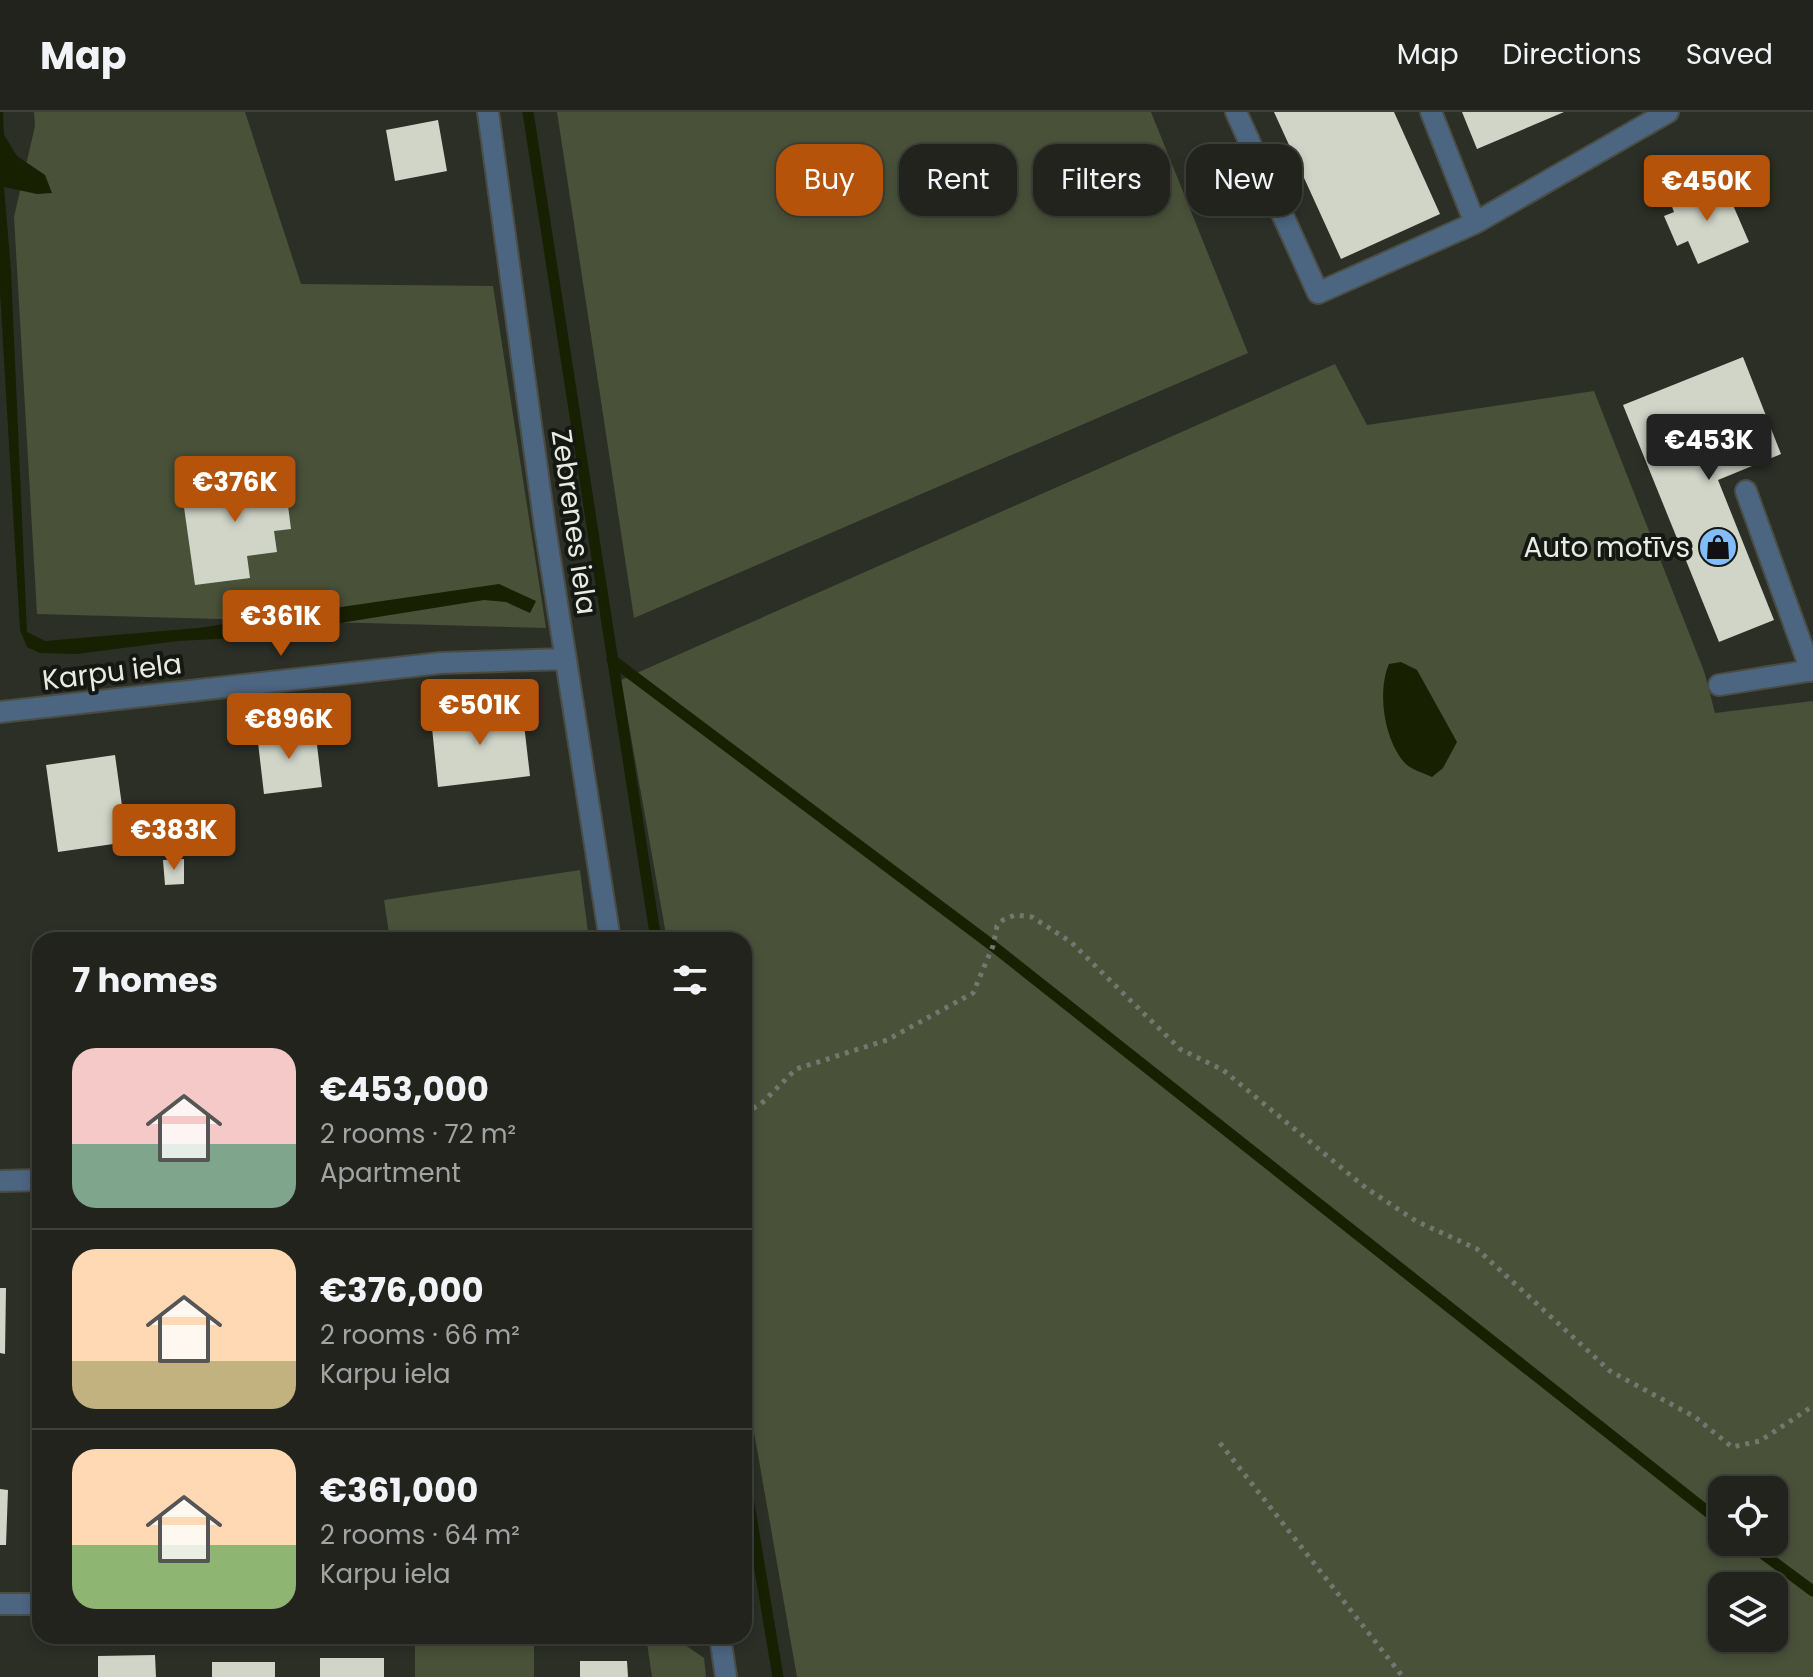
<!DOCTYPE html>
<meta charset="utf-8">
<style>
:root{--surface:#21231c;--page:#292b25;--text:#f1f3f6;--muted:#a2a4a3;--line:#3e403b;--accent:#b45309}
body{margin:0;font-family:Poppins,sans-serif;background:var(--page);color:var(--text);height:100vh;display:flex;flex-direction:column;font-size:30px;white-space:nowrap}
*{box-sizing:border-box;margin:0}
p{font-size:26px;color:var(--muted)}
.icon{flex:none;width:44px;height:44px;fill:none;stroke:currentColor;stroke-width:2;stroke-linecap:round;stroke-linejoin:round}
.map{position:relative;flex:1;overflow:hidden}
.side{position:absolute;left:32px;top:820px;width:720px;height:712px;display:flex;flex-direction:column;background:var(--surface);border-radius:24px;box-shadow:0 4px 12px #0003,0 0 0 2px var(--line)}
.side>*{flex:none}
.hud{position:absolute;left:776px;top:32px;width:760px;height:72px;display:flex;gap:16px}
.tools{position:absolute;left:1708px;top:1364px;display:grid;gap:16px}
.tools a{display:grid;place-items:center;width:80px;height:80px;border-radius:16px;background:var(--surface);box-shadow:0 4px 12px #0003,0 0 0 2px var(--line);font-size:40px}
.price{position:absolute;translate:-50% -68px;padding:0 18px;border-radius:8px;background:var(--accent);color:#fff;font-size:26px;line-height:52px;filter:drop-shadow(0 2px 4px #0008)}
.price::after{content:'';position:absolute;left:50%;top:48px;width:24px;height:18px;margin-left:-12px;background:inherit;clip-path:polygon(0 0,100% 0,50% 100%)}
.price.on{background:#222;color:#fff}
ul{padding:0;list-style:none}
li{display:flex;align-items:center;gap:24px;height:200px;padding:0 40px}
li+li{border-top:2px solid var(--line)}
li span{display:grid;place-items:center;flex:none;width:224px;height:160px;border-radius:24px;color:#555}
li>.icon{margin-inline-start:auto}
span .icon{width:96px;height:96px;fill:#fffc;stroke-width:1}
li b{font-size:34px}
h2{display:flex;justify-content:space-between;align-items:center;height:96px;padding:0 40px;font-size:34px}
.tag{padding:0 28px;border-radius:24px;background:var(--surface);box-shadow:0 4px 12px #0003,0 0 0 2px var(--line);font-size:28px;line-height:72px}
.tag.on{background:var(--accent);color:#fff}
header{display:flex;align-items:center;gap:48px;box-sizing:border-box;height:112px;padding:0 40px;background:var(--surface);border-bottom:2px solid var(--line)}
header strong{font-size:38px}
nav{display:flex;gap:44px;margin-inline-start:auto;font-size:28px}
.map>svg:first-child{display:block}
</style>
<header>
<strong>Map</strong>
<nav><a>Map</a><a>Directions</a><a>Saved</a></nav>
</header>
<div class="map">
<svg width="1813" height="1565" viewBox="0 0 1813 1565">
<rect width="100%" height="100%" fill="#2c2f26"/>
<!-- green -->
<path fill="#495139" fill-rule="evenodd" d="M34,0H245L301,172L493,174L546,516L37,502L14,105L35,14Z
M557,0H1151L1248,241L634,506Z
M1335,252L1367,313L1594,279L1704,559L1715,601L1813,589V1565H797L744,1263V828H667L621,568ZM1722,1378H1774V1430H1722ZM1722,1474H1774V1526H1722Z
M580,758L589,828H390L384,788Z
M415,1524H534V1565H415Z
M646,1524H672L704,1546L706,1565H652Z"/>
<!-- water -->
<path fill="#172000" d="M0,0H3L4,23L17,44L45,63L52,81L37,82L4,75L11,159L27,520L45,529L198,516L499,472L536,489L530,501L506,490L484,488L253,525L178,529L76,542L40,541L27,535L20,518L0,180Z
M1401,550L1417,558L1457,630L1443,656L1432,665C1424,661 1409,657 1404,650C1384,627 1377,579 1389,552Z"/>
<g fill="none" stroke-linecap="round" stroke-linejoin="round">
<!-- stream -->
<path stroke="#172000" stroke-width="11" d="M528,0L656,828
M612,548L993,834L1722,1411
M744,1362L778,1565
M1747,1430L1813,1479"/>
</g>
<!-- building -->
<path fill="#d0d5c8" d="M1274,0H1394L1440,102L1341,147Z
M1462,0H1564L1477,37Z
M438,8L447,59L395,69L386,18Z
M1723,70L1749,130L1698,152L1688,129L1677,134L1664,104L1674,100L1671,92Z
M1743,245L1781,342L1718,368L1774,508L1719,530L1623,293Z
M283,355L291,417L274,419L277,440L247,444L250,466L195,473L182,381L232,374L230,362Z
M522,595L530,664L438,675L431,606Z
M315,616L322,675L264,682L257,622Z
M115,643L127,730L58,740L46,653Z
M184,747V772L165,773L163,748Z
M186,823V828H156L155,826Z
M0,1176H6L5,1242L0,1241Z
M0,1377L8,1378L6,1433H0Z
M155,1543L156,1565H98V1544Z
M320,1546H384V1565H320Z
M580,1549H627L628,1565H580Z
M212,1550H275V1565H212Z"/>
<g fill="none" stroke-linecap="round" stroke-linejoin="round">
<defs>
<path id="minor" d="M488,0L545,415L610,828
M1236,0L1318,181L1475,111L1668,0
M1431,0L1475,111
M1746,379L1811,559
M1719,573L1813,558
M0,600L441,551L566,547
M0,1069L40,1068
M0,1492H40
M720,1524L726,1565"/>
</defs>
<!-- minor casing -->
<use href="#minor" stroke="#4a4d44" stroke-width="24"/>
<!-- path -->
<path stroke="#74776f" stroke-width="5" stroke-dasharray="4 6" stroke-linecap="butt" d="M744,1001L761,992L796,957L887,928L973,881L993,834L997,814L1003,808L1015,803L1032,805L1071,830L1180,937L1223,958L1366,1076L1416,1109L1477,1137L1610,1259L1695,1305L1732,1335L1760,1329L1813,1294
M1220,1331L1403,1565"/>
<!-- minor -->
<use href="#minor" stroke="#4c6580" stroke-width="20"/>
</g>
<!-- icons -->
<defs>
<symbol id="shop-disc" viewBox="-11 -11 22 22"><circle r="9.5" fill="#82bcfa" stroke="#151712"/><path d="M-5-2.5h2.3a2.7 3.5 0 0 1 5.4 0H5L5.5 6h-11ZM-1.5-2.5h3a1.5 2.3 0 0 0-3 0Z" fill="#111"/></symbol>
</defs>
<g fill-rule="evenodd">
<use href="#shop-disc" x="1696" y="413" width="44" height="44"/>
</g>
<g text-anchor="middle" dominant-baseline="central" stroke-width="8" stroke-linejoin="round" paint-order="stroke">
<!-- street labels -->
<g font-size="28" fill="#e8eae4" stroke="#151712">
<text transform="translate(574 410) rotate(82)">Zebrenes iela</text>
<text transform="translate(112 560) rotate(-7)">Karpu iela</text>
</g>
<!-- poi labels -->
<g font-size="28" fill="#e8eae4" stroke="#151712" text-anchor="end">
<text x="1690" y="435">Auto motīvs</text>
</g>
</g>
</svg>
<div class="tools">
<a><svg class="icon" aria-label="locate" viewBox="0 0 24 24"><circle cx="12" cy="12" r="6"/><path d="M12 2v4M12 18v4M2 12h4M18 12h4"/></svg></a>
<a><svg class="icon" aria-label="layers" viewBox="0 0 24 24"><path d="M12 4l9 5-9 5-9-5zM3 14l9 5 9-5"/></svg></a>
</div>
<b class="price" style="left:1707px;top:111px">€450K</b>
<b class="price on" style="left:1709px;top:370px">€453K</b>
<b class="price" style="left:235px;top:412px">€376K</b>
<b class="price" style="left:281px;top:546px">€361K</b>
<b class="price" style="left:480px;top:635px">€501K</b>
<b class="price" style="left:289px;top:649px">€896K</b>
<b class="price" style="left:174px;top:760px">€383K</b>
<div class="hud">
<a class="tag on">Buy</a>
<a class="tag">Rent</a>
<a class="tag">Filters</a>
<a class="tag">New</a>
</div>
<section class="side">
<h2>7 homes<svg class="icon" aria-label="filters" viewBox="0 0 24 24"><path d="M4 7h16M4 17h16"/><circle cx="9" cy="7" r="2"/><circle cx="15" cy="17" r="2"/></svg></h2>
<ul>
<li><span style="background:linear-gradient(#f6c9c9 60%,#7fa58c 0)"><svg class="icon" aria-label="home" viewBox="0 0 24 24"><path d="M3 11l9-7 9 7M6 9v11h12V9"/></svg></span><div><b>€453,000</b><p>2 rooms · 72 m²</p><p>Apartment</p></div></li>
<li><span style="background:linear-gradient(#ffd9b3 70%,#c2b280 0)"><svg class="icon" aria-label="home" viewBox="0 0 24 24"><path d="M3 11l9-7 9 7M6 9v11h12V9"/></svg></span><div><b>€376,000</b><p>2 rooms · 66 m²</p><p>Karpu iela</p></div></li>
<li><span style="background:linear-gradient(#ffd9b3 60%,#8fb573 0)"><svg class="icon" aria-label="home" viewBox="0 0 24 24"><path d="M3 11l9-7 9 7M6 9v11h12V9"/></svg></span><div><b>€361,000</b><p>2 rooms · 64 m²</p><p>Karpu iela</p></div></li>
</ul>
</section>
</div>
